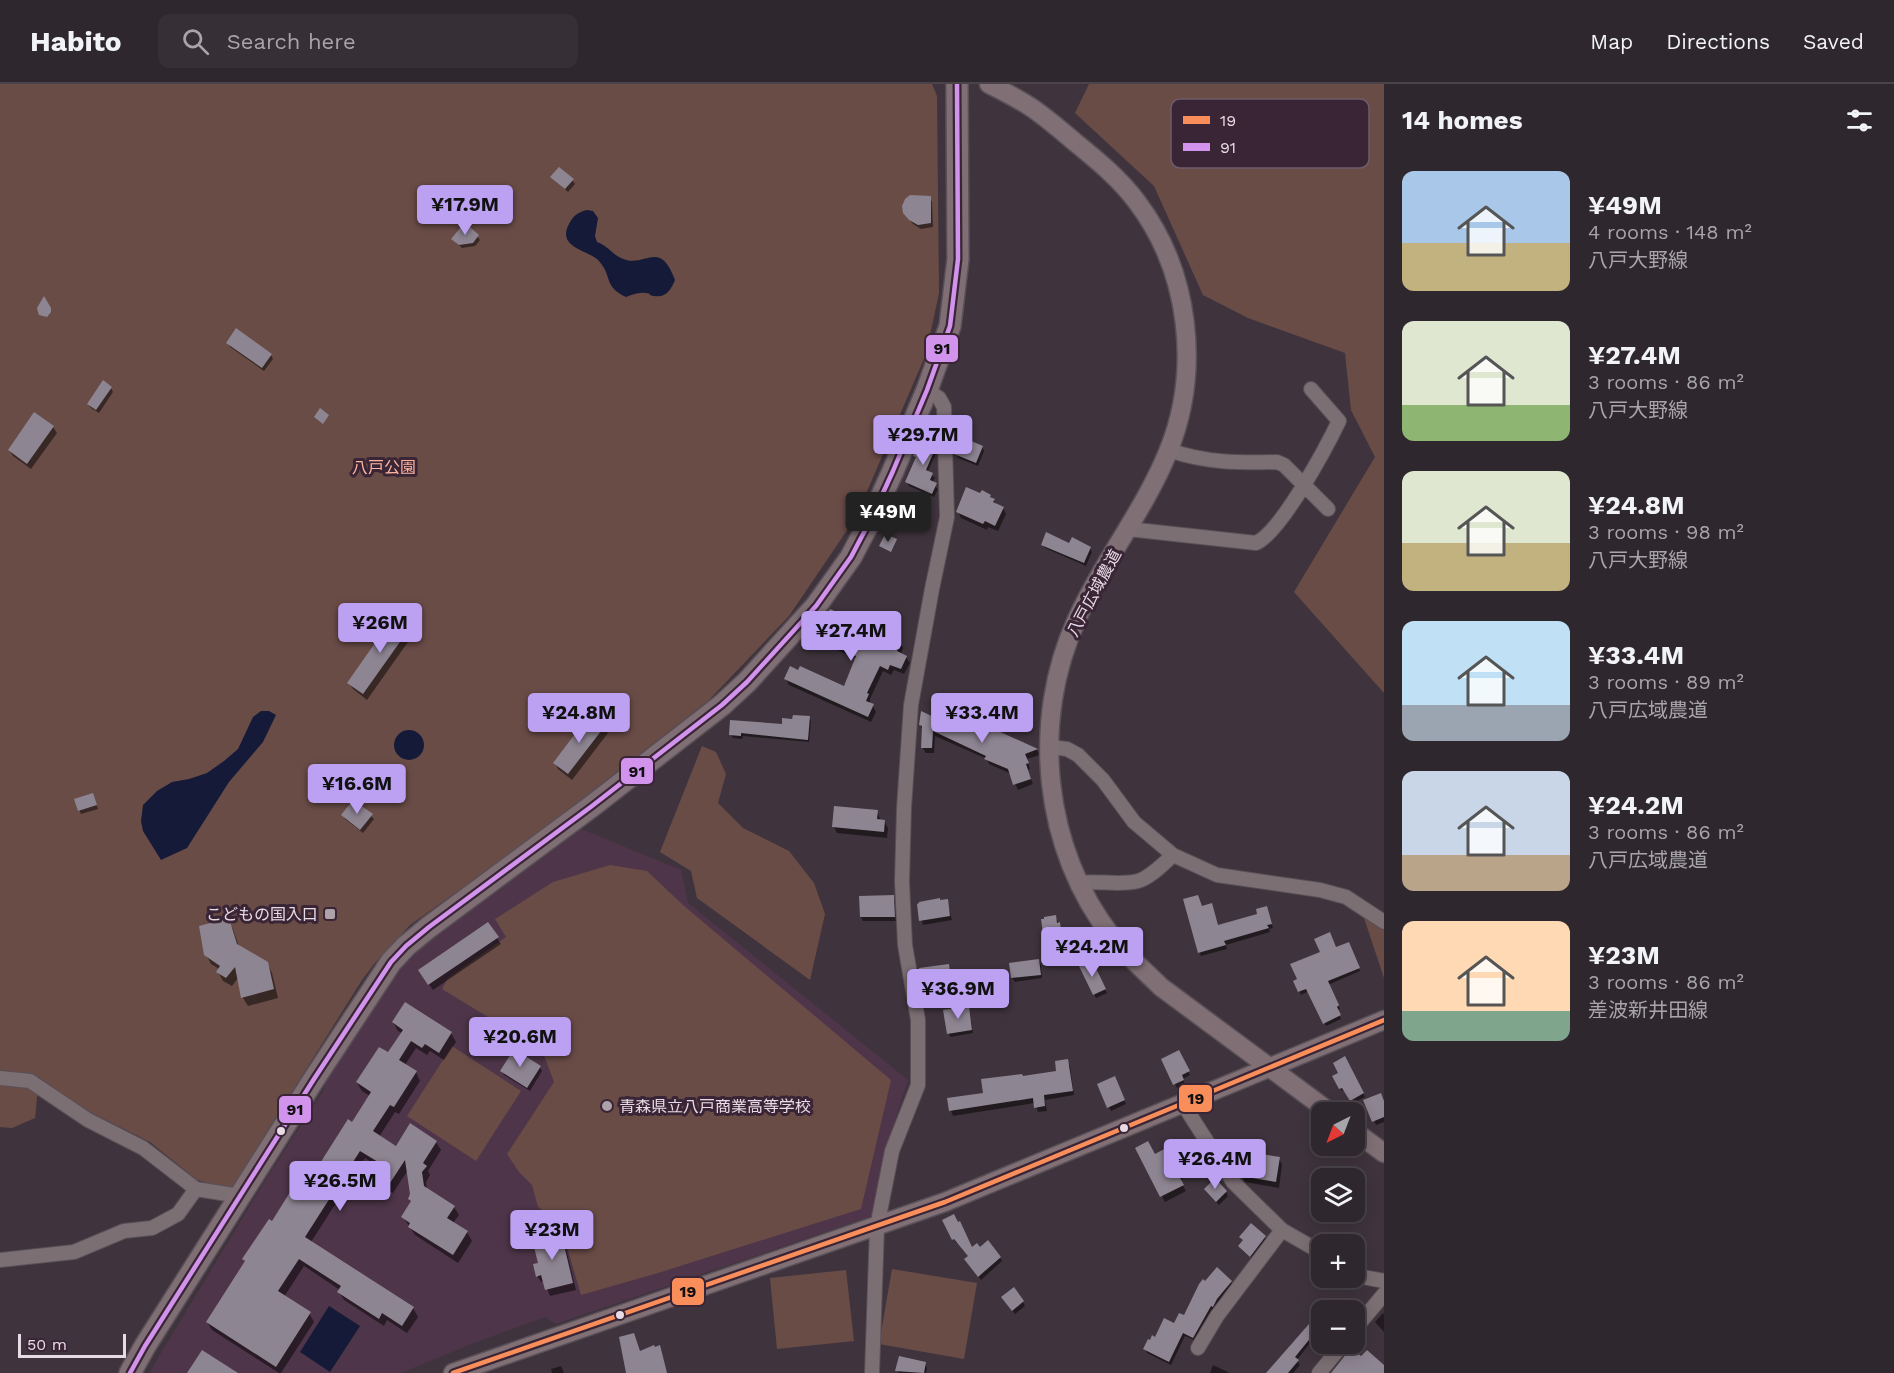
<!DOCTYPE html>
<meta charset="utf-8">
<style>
:root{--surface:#2f272e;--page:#372f36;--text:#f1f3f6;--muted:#a7a5aa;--line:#4a444a;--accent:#bca0f2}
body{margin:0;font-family:"Work Sans","Noto Sans JP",sans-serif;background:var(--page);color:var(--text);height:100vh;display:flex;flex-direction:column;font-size:22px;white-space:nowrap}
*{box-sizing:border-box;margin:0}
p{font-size:20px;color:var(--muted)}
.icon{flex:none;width:33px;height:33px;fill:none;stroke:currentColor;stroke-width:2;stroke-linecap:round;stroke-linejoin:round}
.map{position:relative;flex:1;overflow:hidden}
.drawer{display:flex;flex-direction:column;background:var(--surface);width:510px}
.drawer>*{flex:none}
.needle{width:39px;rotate:222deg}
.controls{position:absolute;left:1311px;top:1018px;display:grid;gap:12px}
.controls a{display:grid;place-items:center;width:54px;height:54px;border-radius:12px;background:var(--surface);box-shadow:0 3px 15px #0003,0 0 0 2px var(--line);font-size:30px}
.scale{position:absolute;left:18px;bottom:15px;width:108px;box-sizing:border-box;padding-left:6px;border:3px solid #e8dbe5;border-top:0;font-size:16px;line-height:21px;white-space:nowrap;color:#e8dbe5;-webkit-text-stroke:4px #3a2536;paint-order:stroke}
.price{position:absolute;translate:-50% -51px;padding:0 14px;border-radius:6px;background:var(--accent);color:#111;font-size:20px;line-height:39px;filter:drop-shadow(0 2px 3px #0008)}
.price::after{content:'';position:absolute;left:50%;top:36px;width:18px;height:14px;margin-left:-9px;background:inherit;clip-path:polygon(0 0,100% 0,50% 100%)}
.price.selected{background:#222;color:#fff}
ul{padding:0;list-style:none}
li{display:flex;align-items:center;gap:18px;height:150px;padding:0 18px}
li span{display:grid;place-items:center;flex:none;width:168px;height:120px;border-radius:12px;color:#555}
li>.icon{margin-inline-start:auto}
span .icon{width:72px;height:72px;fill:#fffc;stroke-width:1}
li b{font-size:26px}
h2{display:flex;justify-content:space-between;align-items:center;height:72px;padding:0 18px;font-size:26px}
header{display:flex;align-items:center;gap:36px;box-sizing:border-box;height:84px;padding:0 30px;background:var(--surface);border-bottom:2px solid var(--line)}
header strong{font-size:28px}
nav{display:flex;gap:33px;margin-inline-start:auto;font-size:21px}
.search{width:420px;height:54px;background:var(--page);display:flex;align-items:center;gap:15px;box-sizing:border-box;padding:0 21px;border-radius:12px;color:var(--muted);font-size:22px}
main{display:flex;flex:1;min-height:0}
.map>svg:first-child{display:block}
</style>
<header>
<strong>Habito</strong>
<div class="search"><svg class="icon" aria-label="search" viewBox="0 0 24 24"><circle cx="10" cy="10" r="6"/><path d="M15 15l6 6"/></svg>Search here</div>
<nav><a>Map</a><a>Directions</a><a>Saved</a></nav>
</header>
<main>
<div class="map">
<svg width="1384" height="1289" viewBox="0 0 1384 1289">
<rect width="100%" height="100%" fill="#3f343d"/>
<!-- built -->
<path fill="#4e3549" d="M579,744L681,786L688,819L908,996L887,1061L872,1132L556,1240L545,1233L474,1259L401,1289H149L268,1092L323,1007L329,991L382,909L407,878L442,845Z"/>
<!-- green -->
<path fill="#6a4c47" d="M0,0H932L937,12L939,209L926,270L856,433L789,532L709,616L528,757L410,841L374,880L362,896L231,1105L197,1096L150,1058L68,1017L39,993L35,1034L12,1044L0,1043Z
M1089,0H1384V609L1294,508L1375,373L1351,326L1345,269L1248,234L1203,211L1154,102L1075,29Z
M702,662L716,668L726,690L718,719L743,744L789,767L814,799L825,830L810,896L697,814L691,787L660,768Z
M610,781L647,787L683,821L891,996L861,1125L658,1189L581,1211L560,1139L538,1123L532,1101L519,1088L507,1070L554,998L542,966L442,905L447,895L506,853L495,835L553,798Z
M1362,828L1384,843V894Z
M452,962L521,1007L476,1077L407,1032Z
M892,1185L977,1199L964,1275L879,1260Z
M846,1186L854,1257L777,1265L770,1194Z"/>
<!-- water -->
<path fill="#141a38" d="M587,126L593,127L598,134L595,152L597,158C607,161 612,170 621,174C645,186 659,153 675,196C671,206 666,214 654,212C645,210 654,210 645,209C638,208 632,211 626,213C603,202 613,193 599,177C589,166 556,164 569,140C573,132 578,128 587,126Z
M261,627H269L276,631L263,658L229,698L187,764L161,776L143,747L141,737L143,721L157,707L172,698L189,695L207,689L224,677L238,665L253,633Z
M394 661a15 15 0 1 1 30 0a15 15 0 1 1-30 0Z
M329,1222L360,1242L330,1288L300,1268Z"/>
<!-- shadow -->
<path fill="#0007" d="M552,93L572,96L575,100L568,108Z
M930,114L932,118L933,143L921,145L913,140L907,133Z
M477,152L480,156L475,162L462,164L453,155Z
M228,259L271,271L273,275L264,287L230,263Z
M111,304L113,308L99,329L91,324L88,320Z
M53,343L57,349L31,385L13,372L9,366Z
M935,359L937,367L928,387L935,394L932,399L938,405L934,413L909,402L907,398L917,376L915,372Z
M982,363L984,367L978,382L958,374L956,370Z
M990,412L997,421L1003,424L1006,430L998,447L988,443L987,446L961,434L958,428Z
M1043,461H1070L1090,464L1092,468L1086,482L1045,464Z
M411,542L415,548L367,616L353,605L349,599Z
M817,553L900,558L903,564L901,570L906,573L910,579L904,590L894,586L891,591L883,587L870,615V620L873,622L876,628L871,638L789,601L786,595L845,604L857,575L821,559Z
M809,633L811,637L809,658L743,652L742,655L733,654L731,651L783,642L794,636Z
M970,636L1037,666L1040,671L1027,675L1030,685L1027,686L1033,700L1018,706L1011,690L989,680L987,675L935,652L934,669H926L922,663L923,646L920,641L964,649Z
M604,643L608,649L572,696L558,685L555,679Z
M94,714L98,725L81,730L79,726Z
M877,728L881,737H884L888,744L887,754L837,749L834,743Z
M343,731L371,732L374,735L363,749L345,735Z
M893,813L895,817L896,837H863L861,833Z
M947,816L952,836L923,841L918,821Z
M1202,824L1218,842L1268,828L1273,844L1269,845L1270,848L1226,861L1227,865L1201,872L1199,868Z
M1055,833L1065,850L1066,864L1062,865L1063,872L1049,874L1047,870Z
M228,836L233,845L239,863L267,879L272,889L278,914L248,922L243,914L239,893L232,902L223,897L218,888L219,885L211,880L206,870Z
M497,854L501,860L433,906L423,892Z
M1350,863L1360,887L1328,901L1340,925L1337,926L1341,935L1326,942L1309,907L1301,911L1295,898L1322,869Z
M1039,877L1041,881L1042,894L1015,898L1012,894Z
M1091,878L1107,909L1096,914L1094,910Z
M949,882L953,899L924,902L922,899Z
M405,920L451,949L456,958L444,976L430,967L427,971L416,964L405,981L416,988L420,997L399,1030L395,1028L379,1053L396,1064L436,1058L441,1066L428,1087L430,1091L426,1098L427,1106L454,1123L459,1131L453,1139L467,1148L472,1157L458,1179L415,1151L403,1133L412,1119L409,1115L412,1111L408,1086L393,1109L382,1102L377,1093L382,1085L365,1074L311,1158L413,1224L418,1233L407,1249L387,1236L384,1242L344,1216L339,1208L340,1206L304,1182L284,1213L309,1229L314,1238L281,1289H279L212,1246L207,1238L246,1179L244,1175L297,1109L318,1087L353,1040L370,1012L362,1007L357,999L388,971L402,949L398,947L393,938Z
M968,924L970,928L973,949L951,953L948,949Z
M515,967L540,983L542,987L530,1007L504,991L502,987Z
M1178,968L1190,991L1183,995L1185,1000L1177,1004L1163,975Z
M1345,974L1365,1013L1353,1019L1344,1006L1342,1007L1334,992L1340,989Z
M1067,977L1070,982L1074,1011L1045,1016L1047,1027L1038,1028L1035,1019L953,1032L951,1027L1023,994L1058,988Z
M1116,997L1126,1020L1111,1027L1109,1023Z
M1380,1011L1384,1020V1038L1376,1041L1365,1017Z
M1137,1064L1154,1072L1167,1065L1183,1095L1180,1097L1186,1107L1165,1118Z
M1279,1074L1282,1081L1279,1104L1245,1098L1236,1084Z
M1206,1106L1226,1108L1228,1112L1219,1121Z
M944,1137L972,1165H980L1000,1173L1002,1177L981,1196L968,1180L970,1173L958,1158L956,1159Z
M560,1149L564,1156L576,1206L550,1212L544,1197L541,1198L537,1192L540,1180Z
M1241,1153H1265L1267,1157L1253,1175L1242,1166L1243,1157Z
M1231,1198L1233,1201L1218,1219L1215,1226L1213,1225L1196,1257L1185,1252L1171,1281L1147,1269L1145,1265L1156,1255Z
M1005,1217L1023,1218L1025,1222L1015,1230Z
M1383,1229L1384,1230V1248L1375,1238Z
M1315,1247L1317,1250L1297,1276L1300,1281L1293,1289H1271Z
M900,1274L925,1280L927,1284L926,1289H898Z
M1213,1281L1228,1288L1229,1289H1210Z
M561,1282L564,1289H552L551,1285Z"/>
<!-- building -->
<path fill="#8e8592" d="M559,83L574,95L565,105L550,93Z
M910,111L931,112V139L918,141L909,136L903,129L902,122L905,115Z
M461,143H470L479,151L473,159L459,161L451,155Z
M44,212L51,224V228L47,233L39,231L38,228L37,224Z
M236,244L272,270L262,284L226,259Z
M103,296L112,303L96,326L87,320Z
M320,324L329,331L323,340L314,333Z
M34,328L54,342L27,380L8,366Z
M922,351L936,357V363L926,386L933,389L930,396L937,399L932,410L905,398L916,373L913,372Z
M957,351L983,362L976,379L954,370V357Z
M966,403L980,409L982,406L991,411L990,413L995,415L993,418L1004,423L995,442L985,437L983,440L956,428Z
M1046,448L1069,459L1072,453L1091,463L1084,479L1041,461Z
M885,450L897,455L891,468L879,462Z
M830,525L901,557L897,567L907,572L901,585L890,581L888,586L880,582L867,609L869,610L866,617L874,620L868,633L784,595L790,582L798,586L800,582L844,602L856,572L816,553Z
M396,529L412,541L363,610L347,599Z
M921,627L964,647L969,634L1038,665L1025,670L1029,679L1026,680L1031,695L1013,701L1008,685L984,675L986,672L933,647L932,664H921L922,642L919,641Z
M590,630L605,642L568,690L553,679Z
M793,631L810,632L808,656L741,649V652L729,651L730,636L782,640V634L792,635Z
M93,709L97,721L78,727L74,715Z
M353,716L373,730L360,746L341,731Z
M834,722L878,726L877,735L885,736L884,748L832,743Z
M894,811L895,833H860L859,812Z
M1198,811L1202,822L1212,819L1218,841L1257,830L1256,825L1267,822L1272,840L1267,841L1269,844L1224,857L1226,861L1198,869L1183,815Z
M940,814V816L948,815L950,832L919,837L917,820L919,819V818Z
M1056,831L1057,839L1060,838L1061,846L1063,845L1065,861H1061L1062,869L1046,871L1041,835H1044V833Z
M229,834L237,860L268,878L274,905L241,914L235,883L226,894L216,888L220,882L204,871L199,842Z
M488,838L499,853L428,901L418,886Z
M1330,848L1336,863L1349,858L1360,884L1328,897L1339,921L1337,923L1341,931L1323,940L1306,905L1298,908L1293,897L1297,895L1290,880L1320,868L1314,855Z
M1039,875L1041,891L1011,894L1009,879Z
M1092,876L1106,905L1093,911L1079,882Z
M949,880L951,895L921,899L919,884Z
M405,918L452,948L439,969L425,960L422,964L411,957L399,976L417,987L394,1023L390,1021L373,1047L396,1062L410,1039L437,1057L423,1079L427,1082L422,1088L424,1102L455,1122L447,1134L468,1147L453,1171L408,1143L410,1139L401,1133L411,1117L408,1115L410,1110L405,1076L388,1102L375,1093L383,1081L360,1067L305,1153L414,1223L402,1242L382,1229L379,1235L337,1208L341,1202L299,1175L278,1207L311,1228L276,1283L206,1238L245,1177L242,1175L269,1135L272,1137L292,1105L296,1107L314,1082L317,1084L348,1035L352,1038L371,1008L356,998L379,963L388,968L403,946L392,938Z
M969,922L972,946L947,950L943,926Z
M514,965L541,982L527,1004L500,987Z
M1179,966L1190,987L1182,991L1184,996L1173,1001L1161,975Z
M1345,972L1364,1009L1350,1017L1342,1004L1339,1005L1332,992L1338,989L1333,979Z
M1068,975L1073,1007L1044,1011L1045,1022L1034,1024L1033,1014L949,1027L947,1014L983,1009L981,995L1022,990L1023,992L1056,987L1055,977Z
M1115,992L1125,1016L1107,1024L1097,1000Z
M1381,1009L1384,1017V1033L1372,1038L1363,1016Z
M1148,1057L1155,1070L1168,1063L1181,1089L1178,1090L1184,1101L1160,1113L1135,1064Z
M1243,1067L1280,1073L1276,1098L1240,1092L1235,1084L1236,1074L1242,1071Z
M1215,1094L1227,1107L1216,1118L1204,1105Z
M954,1130L958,1138L960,1137L972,1163L977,1159L980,1163L988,1156L1001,1173L978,1193L964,1175L968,1172L954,1155L952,1156L942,1136Z
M1251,1139L1266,1152L1250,1173L1238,1162L1243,1156L1239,1153Z
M561,1148L573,1199L545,1206L541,1191L536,1193L533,1180L538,1179L532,1155Z
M1217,1183L1232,1197L1217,1215L1213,1223L1211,1222L1193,1254L1183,1249L1169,1278L1143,1265L1148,1255L1150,1256L1152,1251L1155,1253L1164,1234L1174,1239L1179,1229L1184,1231L1199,1200L1203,1195L1205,1197Z
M1014,1203L1024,1217L1012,1227L1001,1213Z
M1309,1240L1317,1246L1295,1273L1299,1276L1288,1289H1266Z
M634,1249L640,1267L654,1261L655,1263L660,1261L667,1289H626L619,1253Z
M1351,1264L1361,1272L1367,1266L1384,1281V1289H1331Z
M202,1266L238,1289H187Z
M899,1272L926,1278L924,1289L895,1287Z"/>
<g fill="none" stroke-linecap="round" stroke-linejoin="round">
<defs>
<path id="street" d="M1169,366C1205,379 1240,379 1277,378L1284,381L1328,425
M1128,445L1256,459C1281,448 1326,364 1339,337L1311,305
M1050,663L1067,665L1078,671L1103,696L1134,738L1173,771L1217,791L1320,806L1346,813L1384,838
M1079,799C1098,796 1119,802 1138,797C1151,793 1163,780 1173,771
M0,994L30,997L88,1036L143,1064L196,1105L240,1112
M1183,1020L1233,1098L1282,1146L1322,1169
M0,1176L74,1168L124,1147L152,1144L178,1130L196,1105
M1354,1188L1363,1193L1384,1197
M1354,1246L1384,1210
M1198,1264L1217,1232L1282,1146
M872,1289L877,1143L892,1067L918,1001V936L905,861L902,798L904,724L911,621L932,505L947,433L944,323L939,314L927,306
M1319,1289L1343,1260"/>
<path id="secondary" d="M989,0C1005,8 1021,16 1035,26C1049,36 1063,48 1076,59C1098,77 1120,95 1137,118C1190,188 1201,287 1168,368C1144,427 1103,477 1077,535C1030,637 1043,766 1113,854C1127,872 1145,887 1161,903L1331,1029
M1354,1047L1384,1069
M453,1289L945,1118L1384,936"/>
<path id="primary" d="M130,1289L145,1262L314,995L391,878L406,862L429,843L592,722L722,621L747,598L816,522L851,473L872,433L893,387L927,306L950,242L958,175L957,0"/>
</defs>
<!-- street casing -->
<use href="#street" stroke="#595057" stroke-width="16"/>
<!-- secondary casing -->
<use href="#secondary" stroke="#595057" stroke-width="21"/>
<!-- primary casing -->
<use href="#primary" stroke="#595057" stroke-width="24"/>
<!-- street -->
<use href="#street" stroke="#7c6f73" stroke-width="14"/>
<!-- secondary -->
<use href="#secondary" stroke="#807075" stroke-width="18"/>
<!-- primary -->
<use href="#primary" stroke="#7f6e74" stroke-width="21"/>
<defs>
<path id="bus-1" d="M453,1289L945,1118L1384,936"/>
<path id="bus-2" d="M130,1289L145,1262L314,995L391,878L406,862L429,843L592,722L722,621L747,598L816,522L851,473L872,433L893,387L927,306L950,242L958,175L957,0"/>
</defs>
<!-- bus-1 casing -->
<use href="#bus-1" stroke="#3a2536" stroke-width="9"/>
<!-- bus-2 casing -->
<use href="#bus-2" stroke="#3a2536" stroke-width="9"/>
<!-- bus-1 -->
<use href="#bus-1" stroke="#fa8e5a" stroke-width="4.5"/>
<!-- bus-2 -->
<use href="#bus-2" stroke="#d193ec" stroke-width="4.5"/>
</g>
<!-- markers -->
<g fill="#ada1aa" stroke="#3a2536" stroke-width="2">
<rect x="324" y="824" width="12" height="12" rx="3"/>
<circle cx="607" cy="1022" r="6"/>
</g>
<g fill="#e8dbe5" stroke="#3a2536" stroke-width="2">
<circle cx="1124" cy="1044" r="5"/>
<circle cx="281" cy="1047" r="5"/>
<circle cx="620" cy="1231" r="5"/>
</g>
<g text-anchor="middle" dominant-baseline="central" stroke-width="6" stroke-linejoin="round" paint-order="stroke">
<!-- park labels -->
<g font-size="16" fill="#feb39e" stroke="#3a2536">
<text x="384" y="383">八戸公園</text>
</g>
<!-- street labels -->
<g font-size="16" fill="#e8dbe5" stroke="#3a2536">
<text transform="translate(1094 509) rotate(-62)">八戸広域農道</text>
</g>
<!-- poi labels -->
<g font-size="16" fill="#e8dbe5" stroke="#3a2536" text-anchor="end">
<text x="318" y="830">こどもの国入口</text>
<text x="619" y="1022" text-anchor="start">青森県立八戸商業高等学校</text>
</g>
</g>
<!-- legend -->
<rect x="1171" y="15" width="198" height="69" rx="9" fill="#3a2536" stroke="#6e5c6b" stroke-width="1.5"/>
<rect x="1183" y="32" width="27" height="8" fill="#fa8e5a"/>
<rect x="1183" y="59" width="27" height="8" fill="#d193ec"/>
<g font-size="16" fill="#e8dbe5">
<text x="1220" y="42">19</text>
<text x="1220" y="69">91</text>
</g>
<g stroke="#3a2536" stroke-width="2">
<rect x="925" y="250" width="34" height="29" rx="6" fill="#d193ec"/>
<rect x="620" y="673" width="34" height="28" rx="6" fill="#d193ec"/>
<rect x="1178" y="1000" width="35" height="29" rx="6" fill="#fa8e5a"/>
<rect x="278" y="1011" width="34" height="29" rx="6" fill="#d193ec"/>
<rect x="671" y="1193" width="34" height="29" rx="6" fill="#fa8e5a"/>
</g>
<g font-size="16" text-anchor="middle" font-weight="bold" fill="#111">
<text x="942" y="270">91</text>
<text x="637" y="693">91</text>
<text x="1196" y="1020">19</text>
<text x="295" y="1031">91</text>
<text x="688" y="1213">19</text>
</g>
</svg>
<div class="controls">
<a><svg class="needle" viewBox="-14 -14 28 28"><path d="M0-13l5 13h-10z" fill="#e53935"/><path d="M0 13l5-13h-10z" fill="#a7a5aa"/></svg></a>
<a><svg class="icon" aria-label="layers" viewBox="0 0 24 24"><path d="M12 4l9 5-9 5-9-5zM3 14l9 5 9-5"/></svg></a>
<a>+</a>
<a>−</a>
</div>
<div class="scale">50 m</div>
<b class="price" style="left:465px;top:152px">¥17.9M</b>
<b class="price" style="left:923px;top:382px">¥29.7M</b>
<b class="price selected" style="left:888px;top:459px">¥49M</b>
<b class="price" style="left:380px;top:570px">¥26M</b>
<b class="price" style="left:851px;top:578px">¥27.4M</b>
<b class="price" style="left:579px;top:660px">¥24.8M</b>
<b class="price" style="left:982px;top:660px">¥33.4M</b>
<b class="price" style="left:357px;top:731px">¥16.6M</b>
<b class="price" style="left:1092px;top:894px">¥24.2M</b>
<b class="price" style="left:958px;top:936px">¥36.9M</b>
<b class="price" style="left:520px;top:984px">¥20.6M</b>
<b class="price" style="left:1215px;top:1106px">¥26.4M</b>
<b class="price" style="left:340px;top:1128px">¥26.5M</b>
<b class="price" style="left:552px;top:1177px">¥23M</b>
</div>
<section class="drawer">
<h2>14 homes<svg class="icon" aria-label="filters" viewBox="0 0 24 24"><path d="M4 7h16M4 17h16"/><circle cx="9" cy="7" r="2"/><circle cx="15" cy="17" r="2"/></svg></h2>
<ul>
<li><span style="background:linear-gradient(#a9c7e8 60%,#c2b280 0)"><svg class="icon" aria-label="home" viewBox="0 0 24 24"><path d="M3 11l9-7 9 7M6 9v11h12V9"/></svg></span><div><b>¥49M</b><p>4 rooms · 148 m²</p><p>八戸大野線</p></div></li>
<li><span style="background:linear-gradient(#dfe7d0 70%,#8fb573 0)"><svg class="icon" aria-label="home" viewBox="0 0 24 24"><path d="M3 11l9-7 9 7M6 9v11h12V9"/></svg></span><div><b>¥27.4M</b><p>3 rooms · 86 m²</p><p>八戸大野線</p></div></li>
<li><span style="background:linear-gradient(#dfe7d0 60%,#c2b280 0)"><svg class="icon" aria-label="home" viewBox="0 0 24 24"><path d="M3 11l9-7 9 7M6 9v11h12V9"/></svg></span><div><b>¥24.8M</b><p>3 rooms · 98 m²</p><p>八戸大野線</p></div></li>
<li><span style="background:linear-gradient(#bfe0f5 70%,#9aa5b1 0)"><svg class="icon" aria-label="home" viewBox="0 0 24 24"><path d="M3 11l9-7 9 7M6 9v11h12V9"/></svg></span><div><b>¥33.4M</b><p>3 rooms · 89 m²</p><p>八戸広域農道</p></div></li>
<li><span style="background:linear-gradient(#c9d6e8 70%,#b9a48a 0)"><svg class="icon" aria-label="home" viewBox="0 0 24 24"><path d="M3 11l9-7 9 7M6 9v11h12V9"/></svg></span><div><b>¥24.2M</b><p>3 rooms · 86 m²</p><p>八戸広域農道</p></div></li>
<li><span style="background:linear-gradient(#ffd9b3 75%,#7fa58c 0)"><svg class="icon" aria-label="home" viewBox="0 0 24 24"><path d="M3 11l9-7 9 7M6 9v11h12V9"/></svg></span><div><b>¥23M</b><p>3 rooms · 86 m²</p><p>差波新井田線</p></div></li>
</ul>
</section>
</main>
